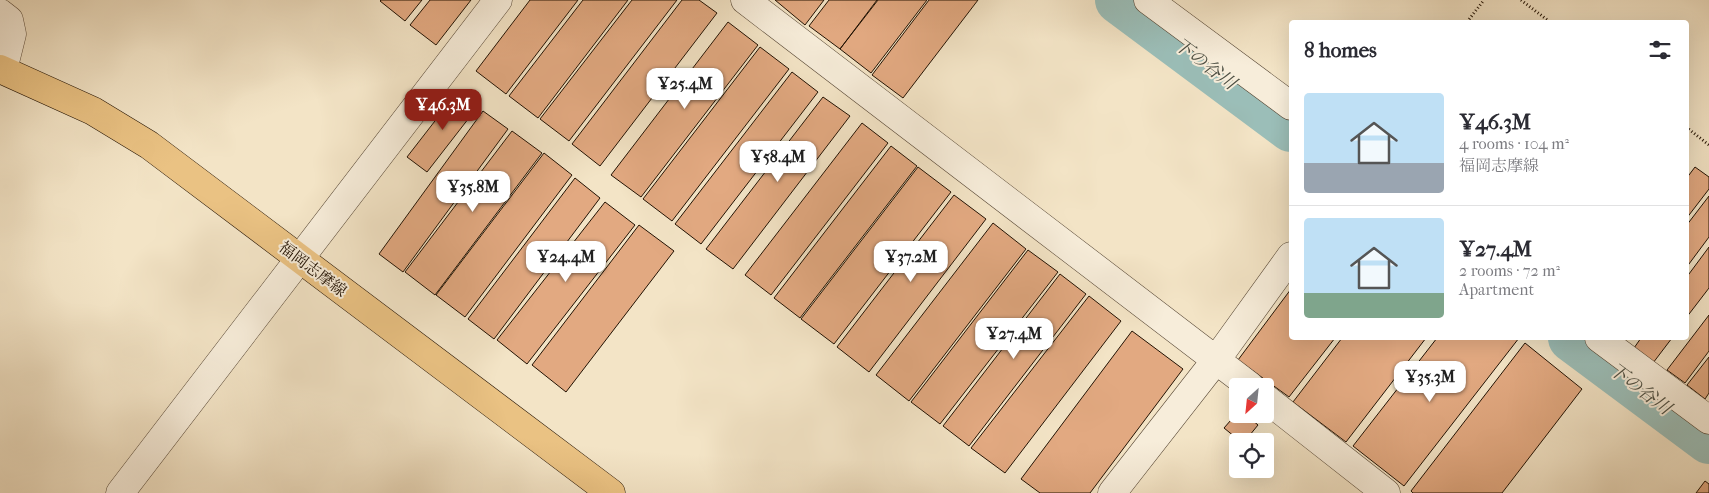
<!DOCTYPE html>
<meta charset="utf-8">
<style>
:root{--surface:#fff;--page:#f7f7f7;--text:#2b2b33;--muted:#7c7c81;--line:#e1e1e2;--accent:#8f2418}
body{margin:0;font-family:"IM FELL French Canon","Noto Serif JP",serif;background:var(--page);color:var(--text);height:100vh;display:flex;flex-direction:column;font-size:19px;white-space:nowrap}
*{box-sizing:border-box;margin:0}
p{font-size:16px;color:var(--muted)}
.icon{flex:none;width:28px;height:28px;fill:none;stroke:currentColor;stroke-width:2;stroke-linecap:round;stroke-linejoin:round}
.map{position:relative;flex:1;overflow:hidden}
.details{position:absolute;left:1289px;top:20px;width:400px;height:320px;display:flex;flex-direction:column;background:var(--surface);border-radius:5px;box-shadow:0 5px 20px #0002}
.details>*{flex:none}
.needle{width:32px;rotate:207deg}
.controls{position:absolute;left:1229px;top:378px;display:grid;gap:10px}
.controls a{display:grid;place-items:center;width:45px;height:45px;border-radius:5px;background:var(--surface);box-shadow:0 5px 20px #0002;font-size:25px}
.price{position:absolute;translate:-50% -42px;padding:0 11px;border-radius:10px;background:#fff;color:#222;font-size:16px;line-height:32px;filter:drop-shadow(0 1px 2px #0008)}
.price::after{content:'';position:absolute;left:50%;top:30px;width:15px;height:11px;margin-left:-8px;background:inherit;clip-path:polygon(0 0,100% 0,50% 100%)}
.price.selected{background:var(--accent);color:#fff}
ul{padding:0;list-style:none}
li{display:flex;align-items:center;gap:15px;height:125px;padding:0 15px}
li+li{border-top:1px solid var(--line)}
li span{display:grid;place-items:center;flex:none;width:140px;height:100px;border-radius:5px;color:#555}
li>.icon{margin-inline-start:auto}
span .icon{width:60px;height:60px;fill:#fffc;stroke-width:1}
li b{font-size:21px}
h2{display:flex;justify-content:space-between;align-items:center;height:60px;padding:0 15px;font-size:21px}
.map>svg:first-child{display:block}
</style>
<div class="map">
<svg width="1709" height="493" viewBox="0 0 1709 493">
<rect width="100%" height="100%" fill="#f3e4c6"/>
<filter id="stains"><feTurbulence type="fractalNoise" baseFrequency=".004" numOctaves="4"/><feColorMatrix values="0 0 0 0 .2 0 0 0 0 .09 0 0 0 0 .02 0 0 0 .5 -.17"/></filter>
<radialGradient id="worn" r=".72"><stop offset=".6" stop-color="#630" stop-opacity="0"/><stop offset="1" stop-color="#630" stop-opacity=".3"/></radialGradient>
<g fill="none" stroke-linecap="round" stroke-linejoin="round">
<!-- river -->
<path stroke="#9bbeb8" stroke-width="48" d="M1119,0L1291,128
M1572,338L1709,440"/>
</g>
<!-- building -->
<path fill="#e2a981" stroke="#221203" d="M381,0H422L405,21L380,1Z
M430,0H471L436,45L410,25Z
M530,0H578L506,94L476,71Z
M583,0H628L538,118L509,96Z
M632,0H677L569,141L540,119Z
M682,0H699L717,13L600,166L572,144Z
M775,0H824L805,25Z
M829,0H877L840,49L809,26Z
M878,0H927L871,73L840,49Z
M929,0H978L903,98L872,75Z
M728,22L758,45L641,197L611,175Z
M760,47L789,69L672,221L643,199Z
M792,72L818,92L701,244L675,224Z
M459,90L479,105L427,172L407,157Z
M823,97L850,116L733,269L706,249Z
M483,111L508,129L403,272L379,254Z
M862,123L888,143L771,295L745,275Z
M512,131L542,153L435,295L405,272Z
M891,146L917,166L800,318L774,298Z
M544,153L572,175L465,317L436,295Z
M918,167L951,192L834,344L801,319Z
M1695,167L1709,177V189L1686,219V179Z
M575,178L600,198L494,339L468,319Z
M954,195L986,219L869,372L837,347Z
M1709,196V237L1686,268V226Z
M605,202L635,225L527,364L497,340Z
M993,223L1026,249L909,401L876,375Z
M639,225L674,251L566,392L532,365Z
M1709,247V288L1686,318V278Z
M1028,250L1058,272L940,424L911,402Z
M1060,274L1086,294L969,446L943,426Z
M1291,289V338H1335L1289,397L1238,360Z
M1089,296L1121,321L1005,473L971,448Z
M1709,315V351L1685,383L1667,370Z
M1132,331L1183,369L1090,493H1040L1021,479Z
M1342,338H1426L1346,442L1293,402Z
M1437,338H1519L1404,486L1353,446Z
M1641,338H1672L1653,363L1634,348Z
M1525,343L1582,389L1502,493H1413L1411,491Z
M1709,357V393L1705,399L1687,385Z
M1238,412L1245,414L1258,425L1245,441H1240L1224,428Z
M1705,481L1709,484V493H1696Z"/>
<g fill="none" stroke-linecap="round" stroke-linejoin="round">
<defs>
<path id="minor" d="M745,0L1250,386
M1148,0L1291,106
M0,13L9,20L12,34L3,70
M1599,338L1709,420
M1265,398L1386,493
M120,493L498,0
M1112,493L1216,360L1291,256"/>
<path id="major" d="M0,69L93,111L149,145L611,493"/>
</defs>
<!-- minor casing -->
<use href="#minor" stroke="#564634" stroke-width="29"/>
<!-- major casing -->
<use href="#major" stroke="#221203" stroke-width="29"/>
<!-- path -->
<path stroke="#221203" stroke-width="3" stroke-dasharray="1 2.5" stroke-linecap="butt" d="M1521,0L1550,22
M1467,22L1484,0
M1686,127L1709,145"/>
<!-- minor -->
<use href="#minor" stroke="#f7edda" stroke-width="28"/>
<!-- major -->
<use href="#major" stroke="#eac283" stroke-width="28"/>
</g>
<g text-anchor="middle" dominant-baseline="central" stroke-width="4" stroke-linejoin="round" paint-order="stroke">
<!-- street labels -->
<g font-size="16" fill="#221203" stroke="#f7edda">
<text transform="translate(313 269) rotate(37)">福岡志摩線</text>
</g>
<!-- water labels -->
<g font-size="18" font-style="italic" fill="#4c4e42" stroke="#f7edda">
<text transform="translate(1205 64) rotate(37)">下の谷川</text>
<text transform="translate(1640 389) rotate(37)">下の谷川</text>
</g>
</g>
<rect width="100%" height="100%" filter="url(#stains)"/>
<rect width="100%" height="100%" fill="url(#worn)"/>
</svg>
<div class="controls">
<a><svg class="needle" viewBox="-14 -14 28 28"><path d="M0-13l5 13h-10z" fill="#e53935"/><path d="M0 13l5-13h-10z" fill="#7c7c81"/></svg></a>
<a><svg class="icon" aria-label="locate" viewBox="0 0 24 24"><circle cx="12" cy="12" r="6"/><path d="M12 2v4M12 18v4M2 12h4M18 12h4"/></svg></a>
</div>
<b class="price" style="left:685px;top:110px">¥25.4M</b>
<b class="price selected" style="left:443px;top:131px">¥46.3M</b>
<b class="price" style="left:778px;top:183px">¥58.4M</b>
<b class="price" style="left:473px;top:213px">¥35.8M</b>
<b class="price" style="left:566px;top:283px">¥24.4M</b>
<b class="price" style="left:911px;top:283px">¥37.2M</b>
<b class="price" style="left:1014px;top:360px">¥27.4M</b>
<b class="price" style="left:1430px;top:403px">¥35.3M</b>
<section class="details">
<h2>8 homes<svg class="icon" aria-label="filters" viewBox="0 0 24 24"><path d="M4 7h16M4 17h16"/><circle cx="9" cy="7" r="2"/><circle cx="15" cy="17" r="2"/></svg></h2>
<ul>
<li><span style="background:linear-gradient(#bfe0f5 70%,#9aa5b1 0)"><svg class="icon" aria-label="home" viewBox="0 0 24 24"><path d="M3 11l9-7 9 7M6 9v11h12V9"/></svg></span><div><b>¥46.3M</b><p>4 rooms · 104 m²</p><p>福岡志摩線</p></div></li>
<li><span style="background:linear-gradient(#bfe0f5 75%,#7fa58c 0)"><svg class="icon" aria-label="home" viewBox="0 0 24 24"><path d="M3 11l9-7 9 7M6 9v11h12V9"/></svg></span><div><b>¥27.4M</b><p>2 rooms · 72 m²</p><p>Apartment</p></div></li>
</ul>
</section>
</div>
